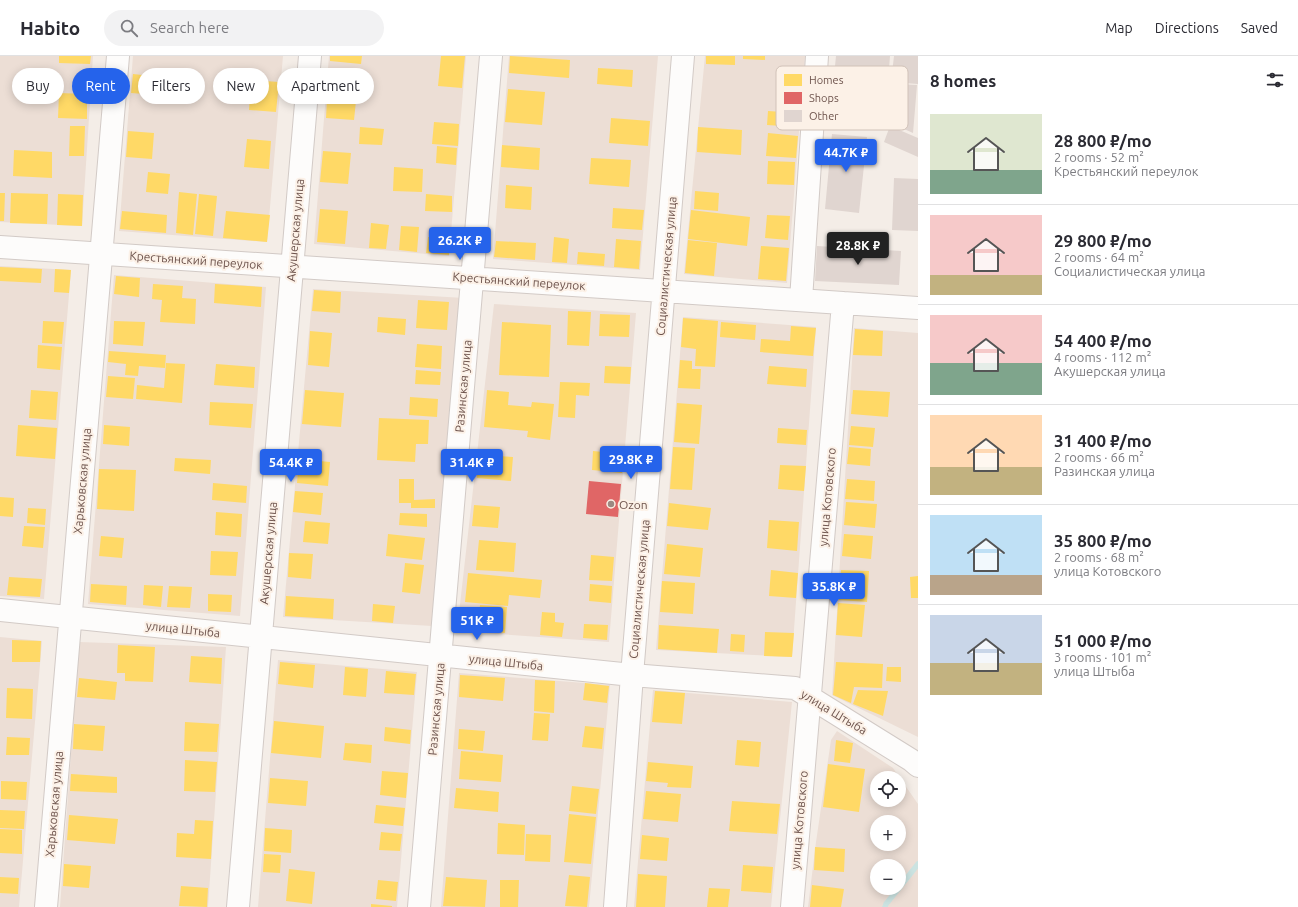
<!DOCTYPE html>
<meta charset="utf-8">
<style>
:root{--surface:#fff;--page:#f2f2f3;--text:#2b2b33;--muted:#7c7c81;--line:#e1e1e2;--accent:#2563eb}
body{margin:0;font-family:Ubuntu,sans-serif;background:var(--page);color:var(--text);height:100vh;display:flex;flex-direction:column;font-size:15px;white-space:nowrap}
*{box-sizing:border-box;margin:0}
p{font-size:13px;color:var(--muted)}
.icon{flex:none;width:22px;height:22px;fill:none;stroke:currentColor;stroke-width:2;stroke-linecap:round;stroke-linejoin:round}
.map{position:relative;flex:1;overflow:hidden}
.details{display:flex;flex-direction:column;background:var(--surface);width:380px}
.details>*{flex:none}
.banner{position:absolute;left:12px;top:12px;width:380px;height:36px;display:flex;gap:8px}
.buttons{position:absolute;left:870px;top:715px;display:grid;gap:8px}
.buttons a{display:grid;place-items:center;width:36px;height:36px;border-radius:50%;background:var(--surface);box-shadow:0 2px 10px #0003;font-size:20px}
.price{position:absolute;translate:-50% -34px;padding:0 9px;border-radius:4px;background:var(--accent);color:#fff;font-size:13px;line-height:26px;filter:drop-shadow(0 1px 2px #0008)}
.price::after{content:'';position:absolute;left:50%;top:24px;width:12px;height:9px;margin-left:-6px;background:inherit;clip-path:polygon(0 0,100% 0,50% 100%)}
.price.current{background:#222;color:#fff}
ul{padding:0;list-style:none}
li{display:flex;align-items:center;gap:12px;height:100px;padding:0 12px}
li+li{border-top:1px solid var(--line)}
li span{display:grid;place-items:center;flex:none;width:112px;height:80px;border-radius:0px;color:#555}
li>.icon{margin-inline-start:auto}
span .icon{width:48px;height:48px;fill:#fffc;stroke-width:1}
li b{font-size:17px}
h2{display:flex;justify-content:space-between;align-items:center;height:48px;padding:0 12px;font-size:17px}
.pill{padding:0 14px;border-radius:18px;background:var(--surface);box-shadow:0 2px 10px #0003;font-size:14px;line-height:36px}
.pill.current{background:var(--accent);color:#fff}
header{display:flex;align-items:center;gap:24px;box-sizing:border-box;height:56px;padding:0 20px;background:var(--surface);border-bottom:1px solid var(--line)}
header strong{font-size:19px}
nav{display:flex;gap:22px;margin-inline-start:auto;font-size:14px}
.search{width:280px;height:36px;background:var(--page);display:flex;align-items:center;gap:10px;box-sizing:border-box;padding:0 14px;border-radius:22px;color:var(--muted);font-size:15px}
main{display:flex;flex:1;min-height:0}
.map>svg:first-child{display:block}
</style>
<header>
<strong>Habito</strong>
<div class="search"><svg class="icon" aria-label="search" viewBox="0 0 24 24"><circle cx="10" cy="10" r="6"/><path d="M15 15l6 6"/></svg>Search here</div>
<nav><a>Map</a><a>Directions</a><a>Saved</a></nav>
</header>
<main>
<div class="map">
<svg width="918" height="851" viewBox="0 0 918 851">
<rect width="100%" height="100%" fill="#f4ede7"/>
<!-- residential -->
<path fill="#ecded5" fill-rule="evenodd" d="M0,0H93L82,170L0,166Z
M133,0H283L267,186L119,175Z
M329,0H466L449,200L314,188Z
M509,0H658L640,214L493,203Z
M705,0H805L787,227L684,218Z
M0,210L71,214L44,543L0,540Z
M114,219L266,231L240,560L88,548Z
M313,233L464,242L432,570L283,561Z
M494,248L636,257L609,586L457,575Z
M683,261L816,271L792,601L656,594Z
M854,272L918,277V681L832,639Z
M0,581L42,585L19,851H0Z
M79,586L226,591L208,851H60Z
M278,604L417,616L397,851H258Z
M459,617L610,629L589,851H441Z
M653,634L792,646L771,851H634Z
M837,675L893,712L918,748V851H808L816,786L831,684ZM877,722H899V744H877ZM877,766H899V788H877ZM877,810H899V832H877Z"/>
<!-- homes -->
<path fill="#ffd966" d="M59,0H91L90,8L59,7Z
M330,0H362L361,8L330,5Z
M441,0H465L462,32L438,30Z
M510,0L570,4L569,22L509,17Z
M706,0H735V9L706,8Z
M743,0H765V4L743,3Z
M598,12L633,14L632,31L597,28Z
M133,18L170,22L168,40L131,37Z
M251,24L279,26L276,56L249,54Z
M508,33L545,36L542,69L505,66Z
M59,37L87,38V63L58,62Z
M327,43L356,45L354,64L326,62Z
M768,55L798,57L797,71L767,69Z
M611,62L650,65L648,90L609,87Z
M434,66L459,68L458,90L432,88Z
M70,70H85L84,100H69Z
M360,71L384,73L382,89L359,88Z
M698,71L742,74L741,99L697,96Z
M128,75L154,77L152,103L126,101Z
M768,77L798,80L796,102L766,100Z
M247,83L271,85L269,113L244,111Z
M502,89L540,92L539,114L501,111Z
M437,90L457,92L456,109L436,107Z
M14,94L52,96V122L13,120Z
M323,95L351,97L348,128L320,126Z
M591,102L631,104L629,131L589,128Z
M768,105L795,106L794,129L767,128Z
M394,111L423,113L422,136L393,135Z
M148,116L170,118L168,138L146,136Z
M506,129L532,131L531,154L505,152Z
M695,135L719,137L718,155L694,153Z
M179,136L197,138L193,179L176,177Z
M0,137H5L4,165H0Z
M11,137L48,138L47,168L10,167Z
M58,138L83,139L82,170L57,169Z
M199,138L217,140L213,180L195,178Z
M426,138L452,140V156L425,155Z
M613,152L644,154L642,174L612,172Z
M320,153L348,155L345,188L317,186Z
M691,154L750,161L747,190L688,183Z
M122,155L167,159L166,177L120,173Z
M226,155L270,159L267,186L223,182Z
M767,159L790,160L788,184L765,182Z
M371,167L389,169L386,193L369,192Z
M401,170L419,171L417,196L399,194Z
M428,181L450,183L449,199L426,197Z
M554,181L569,183L567,207L552,206Z
M616,183L641,185L639,213L614,211Z
M688,184L717,187L714,220L685,217Z
M496,185L536,187L535,204L494,201Z
M761,190L789,192L786,225L758,223Z
M578,196L605,198L604,210L577,208Z
M0,211L42,213L41,227L0,225Z
M55,213L71,214L69,237L54,236Z
M116,220L140,222L139,241L114,238Z
M153,228L183,230L182,242L196,243L195,268L160,266L162,244L152,243Z
M215,228L262,231L261,251L214,247Z
M314,234L341,236L340,257L312,255Z
M418,244L449,246L447,274L416,272Z
M568,255L591,256L589,290L567,289Z
M600,258L630,259L629,281L599,280Z
M378,261L406,263L405,279L377,276Z
M683,262L718,265L715,311L695,310L696,293L681,291Z
M43,265L64,266L62,288L42,287Z
M114,265L145,266L143,290L113,288Z
M502,266L551,269L549,321L499,319Z
M721,266L756,269L755,284L720,281Z
M791,270L816,272L813,300L760,296L761,283L790,285Z
M855,273L883,275L882,300L853,299Z
M310,275L332,277L329,311L308,309Z
M417,288L442,290L441,313L415,311Z
M38,289L62,291L60,314L37,312Z
M109,295L166,299L165,312L139,310L138,320L125,319L126,308L108,306Z
M680,304L692,305V313H701L700,333L678,332Z
M166,307L185,308L182,347L136,343L137,329L164,332Z
M216,308L255,311L254,332L214,329Z
M605,310L631,311L630,328L604,327Z
M769,310L807,313L806,331L767,328Z
M416,314L441,316L440,329L415,328Z
M108,320L135,322L133,343L106,341Z
M560,326L590,327L589,340L576,339L575,362L558,361Z
M31,334L58,336L56,364L29,362Z
M305,334L344,337L341,371L302,368Z
M487,334L509,336L508,349L531,351L532,346L554,348L550,384L527,381L528,375L484,371Z
M853,334L890,336L888,361L851,358Z
M410,341L438,343L437,361L409,359Z
M210,346L253,348L251,372L209,369Z
M677,347L702,349L699,388L674,386Z
M379,362L429,364L428,388H416L415,406L377,404Z
M18,369L57,372L55,403L16,400Z
M104,369L130,371L129,390L103,388Z
M851,370L875,372L873,391L849,389Z
M778,372L807,374L806,389L777,387Z
M673,391L695,392L692,434L670,433Z
M849,391L871,393L870,410L847,408Z
M593,395L623,398L622,417L592,414Z
M479,399L513,401L511,425L477,422Z
M175,402L211,404L210,418L174,415Z
M299,403L330,406L328,430L297,427Z
M780,409L806,410L804,435L778,433Z
M99,413L136,414L134,455L97,453Z
M399,423H414V444L435,443V452H411V447H399Z
M847,423L875,425L874,445L845,443Z
M213,427L247,430L246,447L212,444Z
M295,435L323,437L321,459L293,456Z
M0,441L14,442L13,461L0,460Z
M846,446L877,448L875,472L844,469Z
M669,447L711,452L708,474L667,470Z
M474,449L500,451L498,472L472,470Z
M28,452L46,453L45,469L27,467Z
M216,456L242,458L241,481L215,479Z
M400,457L427,458V471L399,469Z
M769,464L799,466L797,495L767,492Z
M305,465L330,467L328,488L303,486Z
M24,470L45,471L43,492L22,490Z
M388,478L425,482L422,504L386,500Z
M844,478L873,480L871,503L842,500Z
M101,480L124,482L122,502L99,500Z
M479,484L516,487L514,516L476,514Z
M667,488L703,492L700,521L664,518Z
M211,495L238,496L236,520L210,519Z
M289,497L313,498L311,523L288,521Z
M591,499L614,501L612,525L589,524Z
M405,507L424,509L420,538L402,536Z
M771,514L798,517L796,542L769,540Z
M841,514L869,515L867,546L839,544Z
M468,517L542,524L540,542L509,539L508,550L465,546Z
M918,520V542H911L910,521Z
M9,521L42,523L40,541L7,539Z
M662,525L695,527L693,558L660,556Z
M91,528L127,530L126,549L90,546Z
M590,528L612,530L611,547L589,545Z
M144,529L163,530L161,551L143,549Z
M169,530L192,531L190,552L167,551Z
M208,538L232,539L231,556L208,555Z
M286,540L334,543L333,563L285,560Z
M838,547L865,549L862,581L836,579Z
M373,548L395,550L393,567L372,565Z
M480,549L507,551L505,577L478,575Z
M542,556L555,557V566L564,567L562,581L540,579Z
M584,568L608,569L607,584L583,582Z
M659,569L719,573L717,597L658,593Z
M765,576L794,577L792,601L764,600Z
M731,578L745,579L744,596L730,595Z
M12,584L41,585L40,606H12Z
M118,589L155,591L153,626L125,625V617H117Z
M191,600L222,602L221,628L189,626Z
M280,606L315,609L313,632L278,628Z
M836,606L883,608L882,632L854,631L851,647L833,639Z
M345,611L368,613L366,641L343,639Z
M887,611H901V626L886,625Z
M386,615L416,618L414,639L384,637Z
M460,619L505,622L503,645L459,641Z
M79,622L117,626L115,644L77,641Z
M535,624L555,625L554,657L534,655Z
M585,627L609,630L607,647L583,644Z
M7,632L33,633L32,663L6,662Z
M858,634L888,635L883,660L853,648Z
M655,635L685,637L682,668L652,666Z
M534,657L550,658L548,685L532,684Z
M274,665L324,670L321,702L271,697Z
M185,666L219,668L217,696L184,695Z
M74,668L105,670L103,695L73,693Z
M585,670L604,672L602,693L582,691Z
M385,671L411,674L410,688L384,685Z
M459,673L485,675L483,695L458,693Z
M7,681L30,682L29,699H6Z
M737,684L761,686L759,711L735,709Z
M836,684L853,687L850,707L834,705Z
M345,687L372,689L371,707L343,704Z
M461,695L503,699L501,726L459,723Z
M185,704L217,706L215,736L184,735Z
M648,706L693,710L691,732L667,731L668,727L646,725Z
M828,708L865,713L859,756L823,751Z
M382,715L408,717L406,742L380,739Z
M71,718L117,721V737L70,735Z
M270,722L308,725L306,750L268,747Z
M1,725L27,726L26,744L1,743Z
M572,730L599,733L596,758L569,755Z
M456,732L499,736L498,756L454,752Z
M646,735L681,738L678,766L643,763Z
M732,745L780,748L777,778L729,775Z
M376,749L405,752L403,770L374,767Z
M0,754L25,755L24,773L0,772Z
M569,758L596,761L591,808L564,806Z
M69,759L118,763L115,788L67,784Z
M195,764L213,765L211,803L176,801L177,777L194,778Z
M498,767L525,769L524,799L497,798Z
M265,772L292,774L291,797L264,795Z
M0,773L22,774V798L0,797Z
M381,776L402,778L400,795L379,794Z
M526,778L551,779L550,806L525,805Z
M642,779L669,782L667,805L640,803Z
M815,791L845,793L844,816L814,814Z
M264,798L281,799L280,817L263,816Z
M64,808L91,810L89,832L63,830Z
M743,809L773,811L771,837L741,835Z
M289,813L315,816L312,848L286,845Z
M638,818L667,820L665,851H636Z
M569,819L590,821L587,851L565,850Z
M0,821L19,822L18,838L0,837Z
M446,821L487,824L485,851L443,850Z
M378,824L398,826L396,845L376,843Z
M500,824H519L518,851H500Z
M812,829L844,833L841,851H810Z
M181,830L208,832L207,851L179,850Z
M709,832L730,833L728,851H707Z
M371,848L392,850V851H371Z"/>
<!-- shops -->
<path fill="#e06666" d="M589,425L621,428L618,461L586,458Z"/>
<g fill="none" stroke-linecap="round" stroke-linejoin="round">
<!-- stream -->
<path stroke="#cbe3e1" stroke-width="5.5" d="M899,832L918,808
M885,851L886,848L899,832"/>
</g>
<!-- building -->
<path fill="#e0d5d0" d="M836,0H890L888,25L834,20Z
M894,0H918V28L891,26Z
M896,28L917,29L913,77L893,68Z
M890,70L918,82V101L884,86Z
M832,78L867,81L859,157L825,153Z
M894,122L918,123V175L892,174Z
M817,190L901,195L899,229L815,225Z"/>
<g fill="none" stroke-linecap="round" stroke-linejoin="round">
<defs>
<path id="minor" d="M0,191L918,252
M801,244L817,0
M0,554L632,619L795,632L911,704L918,710
M46,851L118,0
M238,851L310,0
M419,851L491,0
M615,851L632,619L683,0
M792,851L843,247"/>
</defs>
<!-- minor casing -->
<use href="#minor" stroke="#d2cac6" stroke-width="24"/>
<!-- minor -->
<use href="#minor" stroke="#fdfcfb" stroke-width="22"/>
</g>
<!-- markers -->
<circle fill="#9c8982" stroke="#fcf1e7" stroke-width="1.5" cx="611" cy="448" r="4"/>
<g text-anchor="middle" dominant-baseline="central" stroke-width="4" stroke-linejoin="round" paint-order="stroke">
<!-- street labels -->
<g font-size="12" fill="#6d534c" stroke="#fcf1e7">
<text transform="translate(295 174) rotate(-85)">Акушерская улица</text>
<text transform="translate(196 204) rotate(4)">Крестьянский переулок</text>
<text transform="translate(666 210) rotate(-85)">Социалистическая улица</text>
<text transform="translate(519 225) rotate(4)">Крестьянский переулок</text>
<text transform="translate(463 330) rotate(-85)">Разинская улица</text>
<text transform="translate(82 425) rotate(-85)">Харьковская улица</text>
<text transform="translate(827 441) rotate(-85)">улица Котовского</text>
<text transform="translate(268 497) rotate(-85)">Акушерская улица</text>
<text transform="translate(639 533) rotate(-85)">Социалистическая улица</text>
<text transform="translate(183 573) rotate(6)">улица Штыба</text>
<text transform="translate(506 606) rotate(6)">улица Штыба</text>
<text transform="translate(436 653) rotate(-85)">Разинская улица</text>
<text transform="translate(834 656) rotate(31)">улица Штыба</text>
<text transform="translate(54 748) rotate(-85)">Харьковская улица</text>
<text transform="translate(799 764) rotate(-85)">улица Котовского</text>
</g>
<!-- poi labels -->
<g font-size="12" fill="#6d534c" stroke="#fcf1e7" text-anchor="start">
<text x="619" y="448">Ozon</text>
</g>
</g>
<!-- legend -->
<rect x="776" y="10" width="132" height="64" rx="6" fill="#fcf1e7" stroke="#d1c2b8" stroke-width="1"/>
<rect x="784" y="18" width="18" height="12" fill="#ffd966"/>
<rect x="784" y="36" width="18" height="12" fill="#e06666"/>
<rect x="784" y="54" width="18" height="12" fill="#e0d5d0"/>
<g font-size="11" fill="#6d534c">
<text x="809" y="28">Homes</text>
<text x="809" y="46">Shops</text>
<text x="809" y="64">Other</text>
</g>
</svg>
<div class="buttons">
<a><svg class="icon" aria-label="locate" viewBox="0 0 24 24"><circle cx="12" cy="12" r="6"/><path d="M12 2v4M12 18v4M2 12h4M18 12h4"/></svg></a>
<a>+</a>
<a>−</a>
</div>
<b class="price" style="left:846px;top:117px">44.7K ₽</b>
<b class="price" style="left:460px;top:205px">26.2K ₽</b>
<b class="price current" style="left:858px;top:210px">28.8K ₽</b>
<b class="price" style="left:631px;top:424px">29.8K ₽</b>
<b class="price" style="left:291px;top:427px">54.4K ₽</b>
<b class="price" style="left:472px;top:427px">31.4K ₽</b>
<b class="price" style="left:834px;top:551px">35.8K ₽</b>
<b class="price" style="left:477px;top:585px">51K ₽</b>
<div class="banner">
<a class="pill">Buy</a>
<a class="pill current">Rent</a>
<a class="pill">Filters</a>
<a class="pill">New</a>
<a class="pill">Apartment</a>
</div>
</div>
<section class="details">
<h2>8 homes<svg class="icon" aria-label="filters" viewBox="0 0 24 24"><path d="M4 7h16M4 17h16"/><circle cx="9" cy="7" r="2"/><circle cx="15" cy="17" r="2"/></svg></h2>
<ul>
<li><span style="background:linear-gradient(#dfe7d0 70%,#7fa58c 0)"><svg class="icon" aria-label="home" viewBox="0 0 24 24"><path d="M3 11l9-7 9 7M6 9v11h12V9"/></svg></span><div><b>28 800 ₽/mo</b><p>2 rooms · 52 m²</p><p>Крестьянский переулок</p></div></li>
<li><span style="background:linear-gradient(#f6c9c9 75%,#c2b280 0)"><svg class="icon" aria-label="home" viewBox="0 0 24 24"><path d="M3 11l9-7 9 7M6 9v11h12V9"/></svg></span><div><b>29 800 ₽/mo</b><p>2 rooms · 64 m²</p><p>Социалистическая улица</p></div></li>
<li><span style="background:linear-gradient(#f6c9c9 60%,#7fa58c 0)"><svg class="icon" aria-label="home" viewBox="0 0 24 24"><path d="M3 11l9-7 9 7M6 9v11h12V9"/></svg></span><div><b>54 400 ₽/mo</b><p>4 rooms · 112 m²</p><p>Акушерская улица</p></div></li>
<li><span style="background:linear-gradient(#ffd9b3 65%,#c2b280 0)"><svg class="icon" aria-label="home" viewBox="0 0 24 24"><path d="M3 11l9-7 9 7M6 9v11h12V9"/></svg></span><div><b>31 400 ₽/mo</b><p>2 rooms · 66 m²</p><p>Разинская улица</p></div></li>
<li><span style="background:linear-gradient(#bfe0f5 75%,#b9a48a 0)"><svg class="icon" aria-label="home" viewBox="0 0 24 24"><path d="M3 11l9-7 9 7M6 9v11h12V9"/></svg></span><div><b>35 800 ₽/mo</b><p>2 rooms · 68 m²</p><p>улица Котовского</p></div></li>
<li><span style="background:linear-gradient(#c9d6e8 60%,#c2b280 0)"><svg class="icon" aria-label="home" viewBox="0 0 24 24"><path d="M3 11l9-7 9 7M6 9v11h12V9"/></svg></span><div><b>51 000 ₽/mo</b><p>3 rooms · 101 m²</p><p>улица Штыба</p></div></li>
</ul>
</section>
</main>
